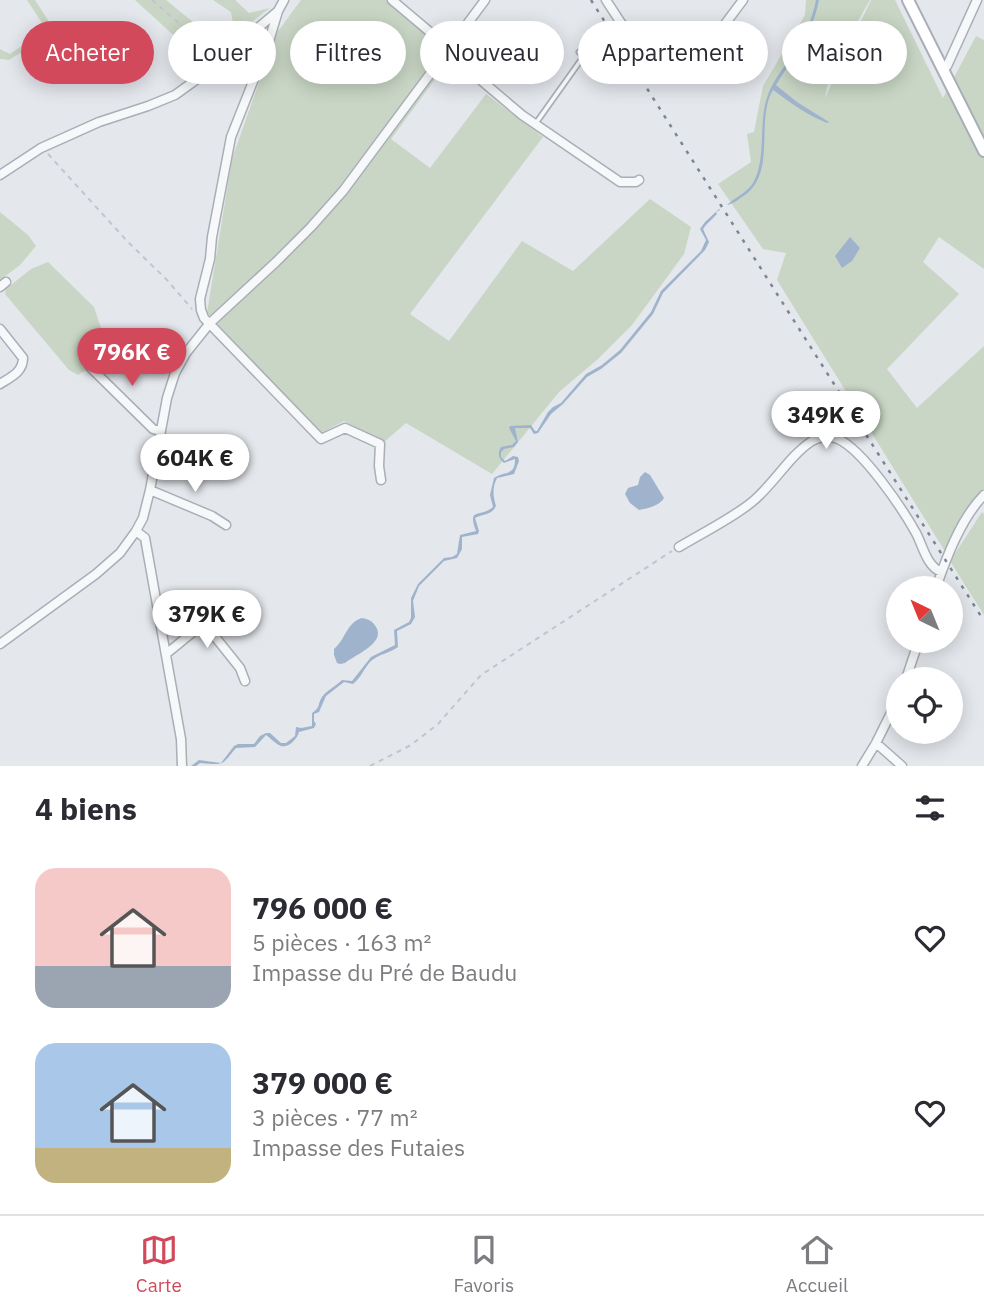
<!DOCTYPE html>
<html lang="fr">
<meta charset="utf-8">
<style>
:root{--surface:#fff;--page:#f2f2f3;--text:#2b2b33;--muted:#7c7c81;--line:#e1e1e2;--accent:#d1495b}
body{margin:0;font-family:"IBM Plex Sans",sans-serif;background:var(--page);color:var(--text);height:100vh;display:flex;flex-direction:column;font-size:26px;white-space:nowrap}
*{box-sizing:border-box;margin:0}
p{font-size:23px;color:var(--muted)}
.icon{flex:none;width:38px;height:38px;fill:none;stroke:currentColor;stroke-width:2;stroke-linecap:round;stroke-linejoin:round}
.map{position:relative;height:766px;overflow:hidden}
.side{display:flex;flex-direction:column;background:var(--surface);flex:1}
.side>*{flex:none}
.guide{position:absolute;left:21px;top:21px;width:943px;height:63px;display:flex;gap:14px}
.needle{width:46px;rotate:317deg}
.tools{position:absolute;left:886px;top:576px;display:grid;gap:14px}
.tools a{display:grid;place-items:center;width:77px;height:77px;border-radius:50%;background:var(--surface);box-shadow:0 4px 18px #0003;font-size:35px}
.price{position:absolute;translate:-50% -60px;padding:0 16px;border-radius:24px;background:#fff;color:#222;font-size:23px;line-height:46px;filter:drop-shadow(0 2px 4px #0008)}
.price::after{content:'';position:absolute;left:50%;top:42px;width:21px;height:16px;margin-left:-10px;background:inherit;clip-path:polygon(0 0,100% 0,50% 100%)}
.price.on{background:var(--accent);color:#fff}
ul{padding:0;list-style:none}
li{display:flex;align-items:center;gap:21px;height:175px;padding:0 35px}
li span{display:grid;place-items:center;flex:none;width:196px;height:140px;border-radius:21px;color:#555}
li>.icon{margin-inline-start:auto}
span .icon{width:84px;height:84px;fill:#fffc;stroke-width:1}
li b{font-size:30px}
h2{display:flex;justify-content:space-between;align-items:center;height:84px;padding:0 35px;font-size:30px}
.chip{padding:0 24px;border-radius:32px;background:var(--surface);box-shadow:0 4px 18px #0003;font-size:24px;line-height:63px}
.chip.on{background:var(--accent);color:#fff}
.menu{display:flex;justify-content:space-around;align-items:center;height:98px;border-top:2px solid var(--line);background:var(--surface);font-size:19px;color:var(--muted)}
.menu a{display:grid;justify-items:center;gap:4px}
.menu .on{color:var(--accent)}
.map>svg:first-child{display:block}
</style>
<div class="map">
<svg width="984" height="766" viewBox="0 0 984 766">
<rect width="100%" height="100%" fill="#e4e7ec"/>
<!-- green -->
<path fill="#c9d6c5" d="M27,0H35L55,31L9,60L0,59V49L10,54L46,29Z
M135,0H166L226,49L205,64Z
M213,0H235L249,13L270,8L245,27L234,29L231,12Z
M301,0H388L440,47L448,62L391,139L430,168L486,94L543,137L410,314L449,341L522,241L573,271L650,199L691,227L684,254L632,325L598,359L559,392L492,474L406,423L384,442L344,421L321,433L207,313L232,159L276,34Z
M806,0H870L830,70L825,98L871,0H895L943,98L976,36L984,40V269L939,237L923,262L959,294L887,369L917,408L984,346V489L973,502L946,553L777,280L786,253L763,249L718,184L751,162L747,134L754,132L763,86L805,15Z
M0,212L28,235L36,246L20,265L0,280Z
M48,262L94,307L101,328L115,334C113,353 93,366 78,375L69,370L5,294L6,289L31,269Z
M982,512L984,514V615L950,561Z"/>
<!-- water -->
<path fill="#9fb4cc" d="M816,0H819C813,33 793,57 776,85L797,102L829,122L827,123C805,114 791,103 773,90C755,120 777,171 745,195C739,199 733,204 727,205C734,198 749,192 754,181C766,158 759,125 766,101C770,84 783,69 793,54C804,38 812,20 816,0Z
M719,209L720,210L716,212L717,214L706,225L703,229L709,242L705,250L663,293L653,314L621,353L601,369L587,377L563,404L551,414L538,433L534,434L530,428H515L518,442L514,447L504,449L501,452V457L505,461L513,456L518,457L519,461L514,474L497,478C492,488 493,496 496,506C492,515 483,514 475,518L479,531L478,534L462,537V549L457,558L444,561L419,586L413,601L415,617L411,624L397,631L398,647C390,653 379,654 371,661C364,668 361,678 353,684L344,682L326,696L319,712L314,714V721L316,724L314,728L299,732C297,739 289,748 281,746C277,745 270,738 266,735L255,747L236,748C221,766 225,765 200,763L196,766H191L199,760L221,763L234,746L238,744H254L260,736L266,733H270L281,743H286L295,736L296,727L301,728L312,726V713C321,707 317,705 322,697C327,690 336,686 342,680L352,681L371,657L395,645L394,630L409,622L411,618V598L418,584L444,558L452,557L457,554L460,535L476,531C467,507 480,518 493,507L490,495L494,478C505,470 515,477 515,459L504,463C499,459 497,453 501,447L512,445L516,441L509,428L510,426L531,425L535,431H537L548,412L553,407L561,403L586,374L602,365L620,350L651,312L661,291L701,251L706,240L700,229L705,222Z
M850,237L860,248L852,261L842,268L835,256Z
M645,472L650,475L664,498C659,506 649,508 639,510L630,503L625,494L628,488L638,485L640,477Z
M362,618C368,619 373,621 376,627C386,643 355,655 345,663L340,664L337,663L334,655V649C346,639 346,623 362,618Z"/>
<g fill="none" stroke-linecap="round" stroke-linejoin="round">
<defs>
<path id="service" d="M536,123L583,57L579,52"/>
<path id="minor" d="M392,0L443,43L470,71L522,115L620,182H636L639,180
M606,0L621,23L629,31
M278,11L269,41L231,137L212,237L210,259L200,299L201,310L204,318L321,439L345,428L380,444L379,466L381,480
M688,51L704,52L743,0
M943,69L947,66L977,0
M0,175L41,148L99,122L148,106L175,95L200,77L278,11L284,0
M0,287L6,282
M0,329L23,358C23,372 11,377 0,384
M90,367L153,429L160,431
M150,490L212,516L226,525
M136,531L145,538L181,739L182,766
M679,547C704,532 731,519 752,502C774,484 789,456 812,441C821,436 829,435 838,439C863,450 902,508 916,533C923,546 926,565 941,572
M936,588C946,558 961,518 984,495
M0,644L96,574L120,553L136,531L143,518L150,490L167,398L175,373L186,353L210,323L276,262L311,227L343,191L485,0
M166,654L204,623L240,668L245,681
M906,679L919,640
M876,743L902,766
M862,766L876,743L898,699"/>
<path id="secondary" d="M908,0L984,151"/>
</defs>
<!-- service casing -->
<use href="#service" stroke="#a9aeb7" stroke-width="7"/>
<!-- minor casing -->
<use href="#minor" stroke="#a9aeb7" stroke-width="11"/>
<!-- secondary casing -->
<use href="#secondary" stroke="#a9aeb7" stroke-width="14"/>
<!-- path -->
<path stroke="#c2c5cb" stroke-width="2" stroke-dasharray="5 5" stroke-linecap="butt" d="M152,0L215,54
M48,154L127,241L167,280L192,309
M370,766L411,745L438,724L481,675L672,551"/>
<!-- service -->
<use href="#service" stroke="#f7f8fa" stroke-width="3.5"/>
<!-- minor -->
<use href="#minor" stroke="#f7f8fa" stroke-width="8"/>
<!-- secondary -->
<use href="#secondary" stroke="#fff" stroke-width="10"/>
<!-- rail -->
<path stroke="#7d8696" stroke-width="2.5" stroke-dasharray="3.5 7" stroke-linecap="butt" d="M591,0L984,621"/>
</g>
</svg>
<div class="tools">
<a><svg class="needle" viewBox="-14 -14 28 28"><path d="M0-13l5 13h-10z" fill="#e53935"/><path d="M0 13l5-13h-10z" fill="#7c7c81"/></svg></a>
<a><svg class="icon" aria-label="locate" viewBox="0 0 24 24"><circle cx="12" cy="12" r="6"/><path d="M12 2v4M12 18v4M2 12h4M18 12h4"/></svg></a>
</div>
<b class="price on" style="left:132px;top:388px">796K €</b>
<b class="price" style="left:826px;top:451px">349K €</b>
<b class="price" style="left:195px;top:494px">604K €</b>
<b class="price" style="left:207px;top:650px">379K €</b>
<div class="guide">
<a class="chip on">Acheter</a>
<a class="chip">Louer</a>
<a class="chip">Filtres</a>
<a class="chip">Nouveau</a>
<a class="chip">Appartement</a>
<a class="chip">Maison</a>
</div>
</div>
<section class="side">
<h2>4 biens<svg class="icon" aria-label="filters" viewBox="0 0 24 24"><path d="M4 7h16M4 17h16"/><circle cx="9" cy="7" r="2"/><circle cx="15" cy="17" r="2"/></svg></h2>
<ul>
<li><span style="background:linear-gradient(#f6c9c9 70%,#9aa5b1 0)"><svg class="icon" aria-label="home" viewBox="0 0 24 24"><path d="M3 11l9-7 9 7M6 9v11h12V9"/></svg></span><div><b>796 000 €</b><p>5 pièces · 163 m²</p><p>Impasse du Pré de Baudu</p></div><svg class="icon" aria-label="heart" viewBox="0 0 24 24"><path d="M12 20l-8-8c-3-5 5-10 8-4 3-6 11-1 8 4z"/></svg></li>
<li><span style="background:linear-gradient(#a9c7e8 75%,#c2b280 0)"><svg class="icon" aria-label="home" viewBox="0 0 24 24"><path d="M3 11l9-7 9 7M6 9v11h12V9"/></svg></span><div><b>379 000 €</b><p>3 pièces · 77 m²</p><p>Impasse des Futaies</p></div><svg class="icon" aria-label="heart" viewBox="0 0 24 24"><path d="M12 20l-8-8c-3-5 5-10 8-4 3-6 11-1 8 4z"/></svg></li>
</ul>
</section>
<nav class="menu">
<a class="on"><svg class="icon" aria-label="map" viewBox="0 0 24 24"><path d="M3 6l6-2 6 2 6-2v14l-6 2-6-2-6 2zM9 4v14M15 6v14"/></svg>Carte</a>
<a><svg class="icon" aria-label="saved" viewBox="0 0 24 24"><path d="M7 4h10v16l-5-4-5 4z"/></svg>Favoris</a>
<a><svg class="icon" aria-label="home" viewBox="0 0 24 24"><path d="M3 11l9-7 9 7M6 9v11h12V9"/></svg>Accueil</a>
</nav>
